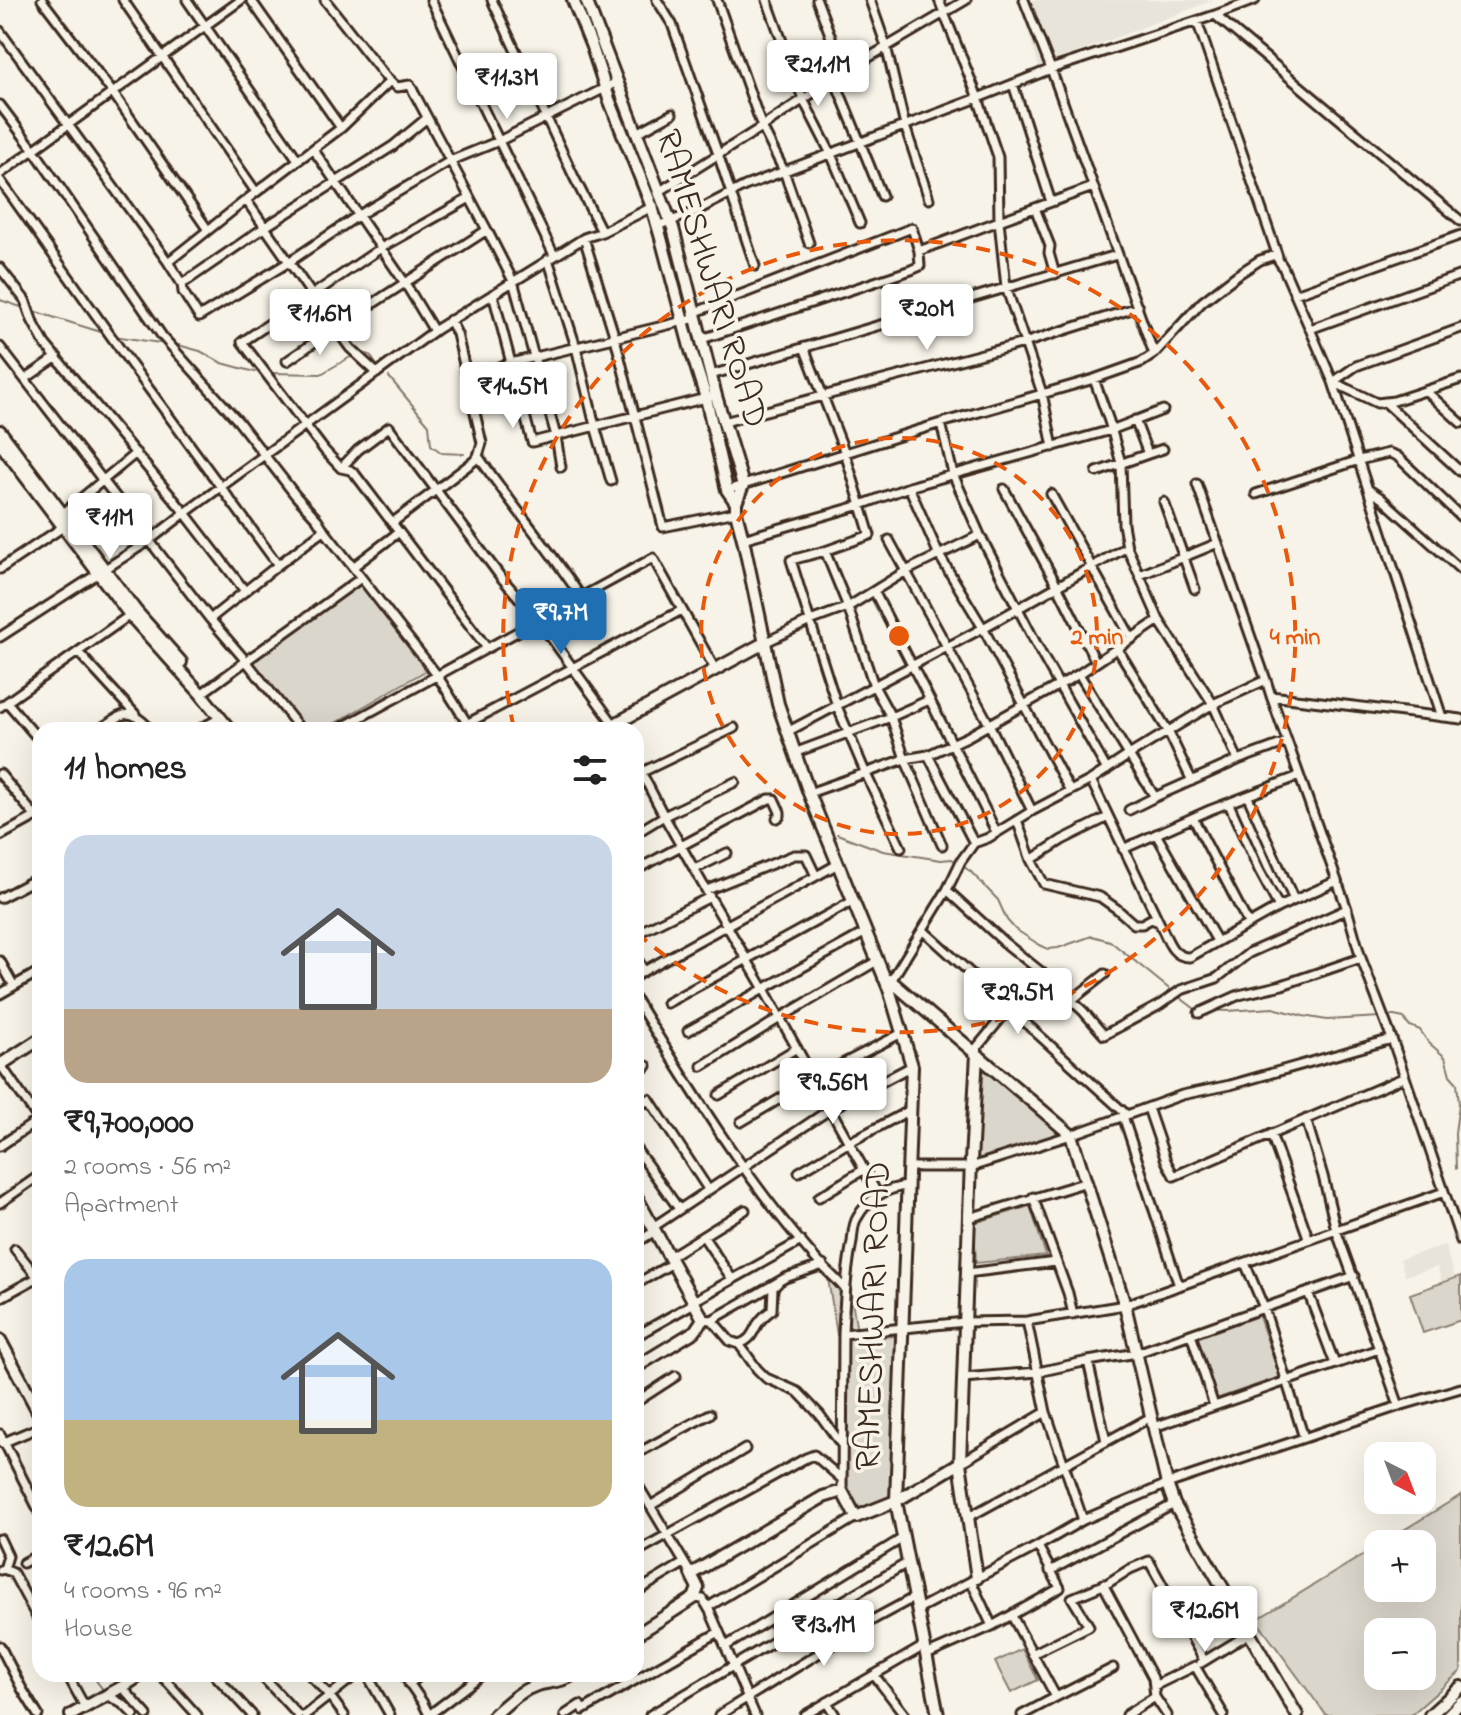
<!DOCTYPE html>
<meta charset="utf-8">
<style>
:root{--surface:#fff;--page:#f6f6f6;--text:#222;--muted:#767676;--accent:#1f6fb2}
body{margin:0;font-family:"Indie Flower",sans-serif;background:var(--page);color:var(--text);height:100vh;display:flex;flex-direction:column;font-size:30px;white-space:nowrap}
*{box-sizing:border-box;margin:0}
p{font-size:26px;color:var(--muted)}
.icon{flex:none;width:44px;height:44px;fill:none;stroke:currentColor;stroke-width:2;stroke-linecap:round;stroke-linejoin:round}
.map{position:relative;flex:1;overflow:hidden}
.details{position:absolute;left:32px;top:722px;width:612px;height:960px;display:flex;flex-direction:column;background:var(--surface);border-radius:24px;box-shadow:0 8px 32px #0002}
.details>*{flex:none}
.needle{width:52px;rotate:138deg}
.fabs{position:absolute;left:1364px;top:1442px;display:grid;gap:16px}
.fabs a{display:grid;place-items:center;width:72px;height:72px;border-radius:16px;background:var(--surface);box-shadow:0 8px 32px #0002;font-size:40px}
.price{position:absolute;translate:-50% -68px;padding:0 18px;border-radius:8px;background:#fff;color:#222;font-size:26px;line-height:52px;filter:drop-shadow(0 2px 4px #0008)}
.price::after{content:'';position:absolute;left:50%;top:48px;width:24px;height:18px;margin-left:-12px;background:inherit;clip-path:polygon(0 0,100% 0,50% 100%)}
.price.on{background:var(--accent);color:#fff}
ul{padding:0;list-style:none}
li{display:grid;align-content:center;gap:16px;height:424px;padding:0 32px}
li span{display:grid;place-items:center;height:248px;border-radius:24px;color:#555}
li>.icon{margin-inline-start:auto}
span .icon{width:144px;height:144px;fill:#fffc;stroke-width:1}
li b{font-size:34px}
h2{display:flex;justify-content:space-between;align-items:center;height:96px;padding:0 32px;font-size:34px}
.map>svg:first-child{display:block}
</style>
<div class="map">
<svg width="1461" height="1715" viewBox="0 0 1461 1715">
<rect width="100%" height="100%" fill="#f7f3e8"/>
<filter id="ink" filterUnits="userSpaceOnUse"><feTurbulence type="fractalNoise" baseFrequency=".0125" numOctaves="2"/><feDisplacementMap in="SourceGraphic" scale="16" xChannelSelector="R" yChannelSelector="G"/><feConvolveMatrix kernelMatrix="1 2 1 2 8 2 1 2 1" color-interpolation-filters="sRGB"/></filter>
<g filter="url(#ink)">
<!-- built -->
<path fill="#e9e4d9" d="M1018,0H1214L1039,67Z
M1445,1245L1455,1279L1442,1283L1437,1267L1405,1276L1400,1259Z"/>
<!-- green -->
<path fill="#dbd6cb" stroke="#8b8074" stroke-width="2" fill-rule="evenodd" d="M356,577L427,670L323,730H306L251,661Z
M979,1060L1060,1133L975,1160Z
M1030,1206L1046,1256L976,1263L974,1223Z
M848,1274L857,1332L837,1335L828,1278Z
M1461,1276V1320L1423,1333L1410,1294Z
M1258,1314L1280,1377L1216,1399L1197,1337Z
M896,1336L892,1499L857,1513L845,1489V1339Z
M1461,1495V1671L1411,1715H1326L1256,1620L1378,1546V1588H1422V1544H1381ZM1378,1632H1422V1676H1378Z
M1022,1649L1038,1680L1011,1693L995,1662Z"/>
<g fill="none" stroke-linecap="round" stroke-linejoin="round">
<!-- stream -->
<path stroke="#84786c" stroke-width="2" d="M0,300L24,308
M30,310L104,333
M114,336L160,343
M178,345L200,351L222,363L255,372
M360,352L370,355L378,367
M270,373L321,374L354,355
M389,377L429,425L431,445L442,453L464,454
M837,834L883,851L941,860L952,859L970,871L998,900L1007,920L1015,929L1038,944L1048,949L1058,948L1092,936L1110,941L1173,992
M1178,996L1195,1009H1199
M1213,1010L1227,1011L1273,1008L1303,1016L1327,1020L1381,1017
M1388,1016H1394L1404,1018L1408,1025L1420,1030L1428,1042L1445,1057L1450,1075L1457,1083L1459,1104L1455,1133L1456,1169
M9,1566C26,1577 31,1598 40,1615
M91,1674L104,1691"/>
<defs>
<path id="street" d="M42,0L113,93L208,230
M123,0L256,192
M187,0L298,160
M251,0L341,128L390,81
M325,0L385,76L397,87L410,85L487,230
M431,0L554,255
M492,0L574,177L602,232
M657,0L672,24L718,154L755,266
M717,0L762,127L784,171L809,243
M767,0L803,99L831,154L860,223
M817,0L844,72
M870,0L886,46L905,126L929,199
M1024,0L1051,69L1215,15
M1255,0L1215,15L1461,221
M1197,21L1278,257
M0,31L168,262
M834,78L882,196
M1013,84L1051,202
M0,105L34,150L162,336L238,421L296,496L317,519L324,530
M341,128L313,149L405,283L434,331
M637,133L672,114
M313,149L246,200L312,295L381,248L470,198
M0,174L241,0
M0,180L130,363L278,565L324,530L437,675L467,723
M657,193L762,127L844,72L944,13L939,0
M246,200L168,262L182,284L265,227L393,146L427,118
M1035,208L1050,246L1049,253L1055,274
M657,226L690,214L745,186L978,98L944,13L966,0
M584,238L615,338L663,527L736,512
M548,259L576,347L595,426L611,481
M0,268L25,300L32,320L45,344L185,513L150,540L0,637
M182,284L183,292L199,317L289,262L359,215L450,161L499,141L617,82
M493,294L511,363L696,318
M1295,294L1461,235
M696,312L912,228L919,251L999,221L998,157L978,98L1051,69L1154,354
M450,320L457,334L467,378L511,363L532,442L556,436L561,467
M1310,329L1461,275
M702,339L911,270L920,266L919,251
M0,347L210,619
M804,347L845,453L870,535L825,551
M287,361L335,328L487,230L513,281L556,436L710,397
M377,373L350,348L312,295L242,342L325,451L341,468L350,470L355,474L487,648
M711,375L1117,255
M467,378L482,443L478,456L474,461L436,490L500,576L538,620L618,730
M25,379L57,357
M1094,379L1109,421L1121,463L1123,524L1127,547L1159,620L1213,704L1238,760
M1426,391L1461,423
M1386,403L1461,472
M724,422L1024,343L1138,307
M941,423L953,474L980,535
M1053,447L1042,393L1006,287L999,221L1093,187
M1148,454L1163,449
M478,456C511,504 549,548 581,597
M341,468L358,450L389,427L436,490L392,523
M1097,472L1148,454L1135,420
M1197,484L1266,680
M909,487L939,555L983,628L1070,791
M1004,489L1058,587L1096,662
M727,490L941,423L1094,379L1142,362L1154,354L1202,302L1237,275L1260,260L1275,255L1283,267L1333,382L1377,403L1394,401L1461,379
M1369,490L1381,498L1461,570
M1051,494L1132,639
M1256,494L1359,460L1389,453L1397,456L1461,517
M1164,502L1195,589
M61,515L136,453
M743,539L861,505L909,487L1111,430L1163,410
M889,540L989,724L1032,811
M278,565L210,619L246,661L361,578
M353,567L399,532
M0,569L63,527
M1140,575L1218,543
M245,591L185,513L437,329L584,238L602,232L654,206
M874,591C915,672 957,751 996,832
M764,643L810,621L791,560L825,551L848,607L906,571L980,535L1042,655L1107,770
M1117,648L1168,731L1192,781
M78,652L135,714
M1079,674L1155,797L1238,760L1287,742
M201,694L246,661L301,730
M1271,696L1347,909L1361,958L1392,1039L1461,1241
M7,702L40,741
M0,707L130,615
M1442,717L1333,382L1356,366L1461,328
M98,730C123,715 128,704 151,730
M198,730L220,718
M337,730L653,558L715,669
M455,730L682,610
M787,732L983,628L1127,547
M794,753L891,717L929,700
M928,755L974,843
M636,762L664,816L710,897L636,934
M0,774L35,816
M636,775L734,728
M809,793L905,759L928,755L967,737L1079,674L1159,620
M1248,797L1294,900
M1229,804L1259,870L1279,907
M1129,810L1155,797
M1193,818L1248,923
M1017,820L1031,860L1044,884L1100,897L1117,909L1134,924H1142L1151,919L1159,922L1091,780
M636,833L664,816L735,782
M1156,834L1217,941
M0,836L40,814
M901,848L866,774L837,706L810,621L848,607L874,686L891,717L905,759L942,845
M1123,849L1210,810L1299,776
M1031,860L1062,840L1108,817
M695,869L727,853
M636,870L769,799H774L780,812V816L777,818
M707,890L794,855H806L816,876
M947,890L1005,943L1040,971
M710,897L764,989L878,1195
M0,898L40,877
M1159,922C1167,937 1171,958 1190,957L1279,907L1337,881
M636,957L644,971L636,976
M0,961L14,986
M644,971L838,864
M891,981L947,890L961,861L974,843L988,838L1032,811L1091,780L1129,755L1213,704L1266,680L1271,696L1461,719
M0,994L40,971
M636,1000C690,1088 745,1179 814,1257C823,1268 835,1277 844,1288
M1072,1000L1105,974
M667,1003L853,901
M1199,1013L1239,995L1282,985L1361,958
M688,1031L866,932
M974,1051L1040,971L1083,1011L1104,1035L1158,1006L1181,990L1217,978L1249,953L1347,909
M0,1064L39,1120
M702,1066L780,1018L877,961
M636,1072L647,1066
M719,1095L797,1048
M636,1108L649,1099L708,1189
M1148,1108L1166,1161L1174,1176L1405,1077
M1127,1115L1182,1095L1230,1085L1392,1039
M1123,1116L1179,1286
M741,1122L813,1079L902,1033
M1271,1134L1309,1240
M0,1146L40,1119
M636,1149L679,1209
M908,1167H971L1071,1135L1127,1115L923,930
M799,1172L848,1143L910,1110
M819,1197L863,1170
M1033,1197L1068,1293L1073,1314
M0,1203L40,1175
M969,1218L1087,1182
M653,1227L832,1108L912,1066
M703,1236L732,1279
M636,1243L655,1231
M15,1249L40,1280
M669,1257L745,1210
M1245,1263L1264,1308L1304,1438
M967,1273L1056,1262
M636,1284L673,1263
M1308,1292L1335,1364
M0,1298L40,1276
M694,1301L801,1241
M703,1319L712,1320L730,1341L739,1344L757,1369L766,1378L798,1392L820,1415L841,1444
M712,1320L785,1278L823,1265
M843,1334C844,1303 846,1273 852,1242C853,1234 853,1224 857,1218C868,1198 887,1188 907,1186
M1191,1334L1214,1406
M636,1336L694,1303
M739,1344C750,1340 752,1335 757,1325C761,1319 766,1314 772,1310L773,1288L778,1283
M1379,1349L1399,1406
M1088,1361L1106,1441
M963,1378L1038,1372L1088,1361L1137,1353L1354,1276
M636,1402L676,1376
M1046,1412L1083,1520
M1154,1427L1379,1349L1336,1230L1323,1176L1306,1119
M0,1434L40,1513
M2,1443L40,1427
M636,1454L710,1414
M960,1463L1046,1412L1027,1321L1125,1305L1444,1192
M636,1482L691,1574
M842,1491L843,1334L965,1322L1027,1321
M650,1506L745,1449
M967,1518L1151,1417
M0,1539L8,1556L4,1569
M636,1552L806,1458L814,1455L842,1479
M23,1563L40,1554
M0,1570L4,1569L13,1573L40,1623
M1050,1571L1174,1504
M971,1581L992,1626
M1103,1584L1153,1678L1155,1697L1167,1715
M636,1592L684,1563
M694,1598L703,1599L710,1611L755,1715
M708,1607L856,1517
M918,1609L1038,1546L1083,1520L1167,1484L1399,1406L1461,1388
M1012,1616L1056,1697L1022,1715
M0,1646L22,1689L38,1715
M726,1646L903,1538
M1032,1654L1089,1626L1072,1598L1108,1583L1130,1569L1149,1561L1204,1660
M926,1655L992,1626L1060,1588L1038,1546
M1201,1663L1250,1633
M67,1674L85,1707
M160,1674L197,1715
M214,1674L252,1715
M260,1674L298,1715
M309,1674L329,1695L344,1715
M365,1674L369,1678L390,1715
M403,1674L423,1703L429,1715
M874,1675L905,1715
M409,1684L422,1674
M1154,1686L1195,1666L1224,1715
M122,1687L147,1715
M107,1695L124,1705L134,1715
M1056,1697L1113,1668
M827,1702L835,1715
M305,1715L357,1674
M429,1715L483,1674
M565,1715L580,1705L583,1710L719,1632
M650,1715L907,1563
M719,1715L876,1618L915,1597
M805,1715L924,1646
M1126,1715L1155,1697"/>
<path id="secondary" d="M573,0L592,47L609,99L652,207L661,238L690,347L706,398L727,490L736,503
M586,0L673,228L716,396L743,485L736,503V512L743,539L778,704L809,793L889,989L912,1066L896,1501L938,1715
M0,431L136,611L181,662
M0,443L130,615L201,694L230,730
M604,730L764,643
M884,978L891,981L1071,1135L1125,1305L1167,1484L1174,1504L1297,1715
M0,1065L40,1039
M636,1196L703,1319L695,1331L636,1367
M0,1340L40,1415
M960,1463L977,1578
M636,1635L694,1598L698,1588L691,1574L823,1497L842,1491L856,1517L896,1501L960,1463L971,1161L977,1054
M71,1715L127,1684L142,1674
M494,1715C508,1703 519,1691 537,1685C551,1681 560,1683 574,1674
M1430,1715L1461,1687
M1448,1715L1461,1702"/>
</defs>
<!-- street casing -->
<use href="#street" stroke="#3b2a1e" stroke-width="13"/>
<!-- secondary casing -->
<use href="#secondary" stroke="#3b2a1e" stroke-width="16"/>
<!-- street -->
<use href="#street" stroke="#f7f3e8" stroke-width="7"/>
<!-- secondary -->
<use href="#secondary" stroke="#f7f3e8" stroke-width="10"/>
</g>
</g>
<!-- distance rings -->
<g fill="none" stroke="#e8590c" stroke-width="4" stroke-dasharray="14 10">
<circle cx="899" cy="636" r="198"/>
<path d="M514 728A396 396 0 1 1 637 933"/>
</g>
<g text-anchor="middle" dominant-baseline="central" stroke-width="7" stroke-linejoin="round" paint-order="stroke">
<!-- street labels -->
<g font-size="36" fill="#3b2a1e" stroke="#f7f3e8">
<text transform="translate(710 279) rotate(73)">RAMESHWARI ROAD</text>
<text transform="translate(875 1316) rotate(-88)">RAMESHWARI ROAD</text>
</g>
</g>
<circle cx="899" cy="636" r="12" fill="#e8590c" stroke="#f7f3e8" stroke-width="4"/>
<g font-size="24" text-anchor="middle" font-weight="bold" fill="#e8590c" stroke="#f7f3e8" stroke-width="7" stroke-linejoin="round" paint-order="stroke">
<text x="1097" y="644">2 min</text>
<text x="1295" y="644">4 min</text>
</g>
</svg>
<div class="fabs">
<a><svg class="needle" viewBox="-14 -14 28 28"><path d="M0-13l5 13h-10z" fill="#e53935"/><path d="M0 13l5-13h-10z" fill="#767676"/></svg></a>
<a>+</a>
<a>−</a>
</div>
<b class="price" style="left:818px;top:108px">₹21.1M</b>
<b class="price" style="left:507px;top:121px">₹11.3M</b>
<b class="price" style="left:927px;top:352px">₹20M</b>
<b class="price" style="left:320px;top:357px">₹11.6M</b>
<b class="price" style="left:513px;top:430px">₹14.5M</b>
<b class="price" style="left:110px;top:561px">₹11M</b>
<b class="price on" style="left:561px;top:656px">₹9.7M</b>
<b class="price" style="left:1018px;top:1036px">₹29.5M</b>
<b class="price" style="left:833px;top:1126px">₹9.56M</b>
<b class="price" style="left:1205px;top:1654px">₹12.6M</b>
<b class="price" style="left:824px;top:1668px">₹13.1M</b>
<section class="details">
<h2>11 homes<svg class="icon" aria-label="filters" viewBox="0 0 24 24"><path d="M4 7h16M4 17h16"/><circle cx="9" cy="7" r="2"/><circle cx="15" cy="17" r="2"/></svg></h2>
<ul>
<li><span style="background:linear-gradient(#c9d6e8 70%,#b9a48a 0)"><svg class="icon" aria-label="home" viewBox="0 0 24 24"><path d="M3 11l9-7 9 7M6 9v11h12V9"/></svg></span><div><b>₹9,700,000</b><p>2 rooms · 56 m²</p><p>Apartment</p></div></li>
<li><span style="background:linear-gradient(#a9c7e8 65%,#c2b280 0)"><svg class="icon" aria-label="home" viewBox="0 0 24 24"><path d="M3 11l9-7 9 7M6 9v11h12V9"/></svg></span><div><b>₹12.6M</b><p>4 rooms · 96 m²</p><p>House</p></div></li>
</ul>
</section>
</div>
